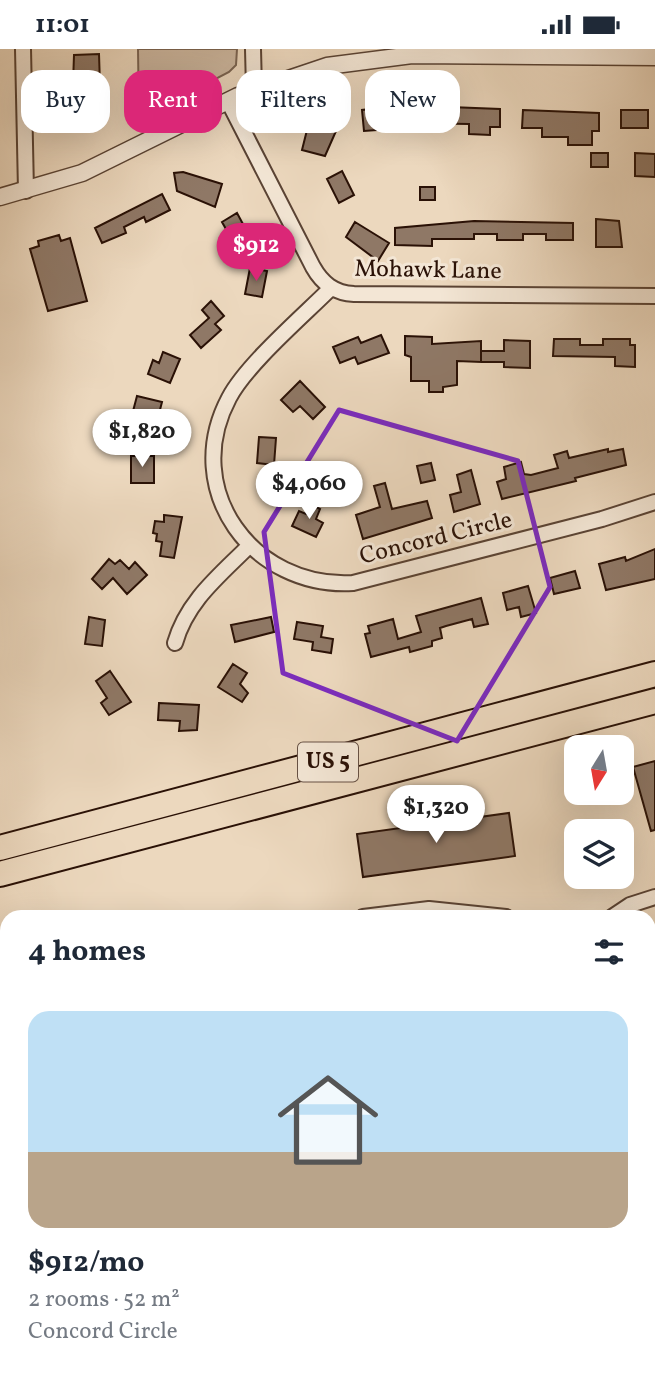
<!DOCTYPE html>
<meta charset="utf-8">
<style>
:root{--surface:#fff;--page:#f6f6f7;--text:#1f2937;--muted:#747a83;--line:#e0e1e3;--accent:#db2777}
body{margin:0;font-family:Vollkorn,serif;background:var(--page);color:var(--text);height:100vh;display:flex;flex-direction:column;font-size:26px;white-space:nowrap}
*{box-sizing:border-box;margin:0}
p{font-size:23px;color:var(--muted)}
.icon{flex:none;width:38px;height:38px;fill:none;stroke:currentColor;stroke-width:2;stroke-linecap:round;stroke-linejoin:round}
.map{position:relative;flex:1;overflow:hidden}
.sheet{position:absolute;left:0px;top:861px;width:656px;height:471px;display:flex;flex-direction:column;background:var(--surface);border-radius:21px 21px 0 0;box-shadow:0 7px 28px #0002}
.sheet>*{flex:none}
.hud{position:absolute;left:21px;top:21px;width:614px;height:63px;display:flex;gap:14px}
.needle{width:46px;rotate:191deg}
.fabs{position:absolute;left:564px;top:686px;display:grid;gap:14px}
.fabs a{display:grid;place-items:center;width:70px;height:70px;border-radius:14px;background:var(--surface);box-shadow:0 7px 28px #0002;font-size:35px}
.price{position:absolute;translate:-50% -60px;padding:0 16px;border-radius:24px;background:#fff;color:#222;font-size:23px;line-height:46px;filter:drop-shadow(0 2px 4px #0008)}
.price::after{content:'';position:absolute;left:50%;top:42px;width:21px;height:16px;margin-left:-10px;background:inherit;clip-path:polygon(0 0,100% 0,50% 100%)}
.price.active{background:var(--accent);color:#fff}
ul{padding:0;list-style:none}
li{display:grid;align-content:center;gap:14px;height:371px;padding:0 28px}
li+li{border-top:2px solid var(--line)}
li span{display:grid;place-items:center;height:217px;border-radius:21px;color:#555}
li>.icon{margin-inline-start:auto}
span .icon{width:126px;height:126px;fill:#fffc;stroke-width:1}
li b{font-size:30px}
h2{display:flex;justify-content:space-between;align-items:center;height:84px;padding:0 28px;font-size:30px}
.pill{padding:0 24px;border-radius:21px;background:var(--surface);box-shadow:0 7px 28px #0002;font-size:24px;line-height:63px}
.pill.active{background:var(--accent);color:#fff}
.status{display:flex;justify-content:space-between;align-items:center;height:49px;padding:0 35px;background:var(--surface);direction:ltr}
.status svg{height:19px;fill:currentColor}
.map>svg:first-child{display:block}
</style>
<div class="status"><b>11:01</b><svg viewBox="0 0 49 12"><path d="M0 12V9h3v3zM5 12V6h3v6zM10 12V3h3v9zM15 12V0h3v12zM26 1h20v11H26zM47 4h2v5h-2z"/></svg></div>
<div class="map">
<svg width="655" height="1331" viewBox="0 0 655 1331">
<rect width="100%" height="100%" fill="#ecd8be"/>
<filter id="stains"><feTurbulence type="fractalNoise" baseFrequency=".00286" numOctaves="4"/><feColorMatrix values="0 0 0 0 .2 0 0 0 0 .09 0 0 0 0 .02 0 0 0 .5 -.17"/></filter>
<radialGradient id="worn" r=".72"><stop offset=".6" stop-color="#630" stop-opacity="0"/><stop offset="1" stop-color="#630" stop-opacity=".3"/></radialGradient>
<!-- green -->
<path fill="#cbb69f" stroke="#7a6452" stroke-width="2" d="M138,0H237L236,16L229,23L139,70Z"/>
<!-- building -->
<path fill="#8f7866" stroke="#2a1106" stroke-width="2" d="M99,5L100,36H93V52H68L67,35H73L74,6Z
M322,51L330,62L325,66L336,82L325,107L302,101L311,65L308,62Z
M424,57L500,60V78H490V86L469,85V75L404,74L405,79L364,82L362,61L389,58V64L424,61Z
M523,61L599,64V82H592V96H568V88H542V79H522Z
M621,61H648V79H621Z
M591,104H608V118H591Z
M635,104L655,105V128L635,127Z
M342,122L354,146L339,154L327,130Z
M183,123L222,135L215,158L177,142L174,124Z
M420,138H435V151H420Z
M162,145L170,161L146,173L144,168L124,178L126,184L102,194L95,179Z
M237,164L250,188L235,196L222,173Z
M596,170L619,172L622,198H596Z
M474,172L573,174V191H546V185H523V191H497V185H474V190H432V197L395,196V179Z
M355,173L389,194L378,212L346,188Z
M59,186L61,192L70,189L87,252L48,262L30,200L39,197L38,192Z
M250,219L267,222L262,248L245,245Z
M211,252L224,267L215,275L221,281L201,299L190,286L209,269L202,261Z
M381,286L389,304L358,315L355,308L340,314L333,298L358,288L361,294Z
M405,287L432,288V295L481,292V313L457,312V336L443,338V343H429V332H411V308L405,306Z
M554,290H580V296H603V290H630V296H635V318L615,317V308L553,307Z
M504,291L530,292V319L504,318V313H481V302H504Z
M163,303L180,310L170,334L148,325L153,311L159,314Z
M300,332L325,358L313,370L300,357L293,363L281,351Z
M137,347L162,353L155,380L143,377L140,389L127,385Z
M259,388L276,389L274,416L257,414Z
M608,400V403L623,400L626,416L575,429L576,432L502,450L497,433L506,430L504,418L521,413L524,425L531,426L558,419L554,406L567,402L569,409Z
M131,407H154V434H131Z
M431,414L435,431L421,434L417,417Z
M471,421L480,455L454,463L450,446L461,443L457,426Z
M385,434L392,460L427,452L432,469L363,490L356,466L380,458L374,437Z
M310,455L320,460L316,470L323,474L316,488L292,477L299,462L306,465Z
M164,466L182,468L174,509L160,507L162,493L156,492L157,485L153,484L155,472L164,473Z
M655,500V530L606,541L599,515L625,508L626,512Z
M109,510L115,515L120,511L129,520L135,513L147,526L127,545L113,529L102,540L92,530Z
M575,522L580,539L554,545L550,529Z
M528,537L536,564L521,568L519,558L507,561L503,544Z
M481,549L488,575L474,578L472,570L446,577L440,579L442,589L432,592V597L410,603L409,598L371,608L365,585L370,584L368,577L393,570L398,590L421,583L416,567Z
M89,568L105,571L102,597L85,595Z
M271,568L274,583L235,593L231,576Z
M297,573L323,577L321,588L333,590L331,604L312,601L313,593L294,590Z
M233,615L247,624L240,635L248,644L242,653L218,638Z
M110,622L131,653L109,666L101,654L107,649L96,632Z
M159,654L199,656L197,681L179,682L180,672L158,671Z
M655,712V781L651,782L633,718Z
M509,764L515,807L363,828L357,785Z"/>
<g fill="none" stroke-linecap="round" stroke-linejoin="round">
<defs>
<path id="minor" d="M23,0L26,142
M253,0L254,40
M228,52L313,218C322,234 334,244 354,245L655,247
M331,239C303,267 246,316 229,349C180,441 253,540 353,534L602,470L655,453
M175,594C187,552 219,527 249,497
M363,868L429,860L506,868
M612,868L630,856L655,848
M354,1331L355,1325"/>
<path id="tertiary" d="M0,148L82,124L238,47L327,17L412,6L655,8"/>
<path id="secondary" d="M649,1319L655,1310"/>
<path id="motorway" d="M0,799L655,625
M0,825L655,652"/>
</defs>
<!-- minor casing -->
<use href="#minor" stroke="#5a4334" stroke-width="18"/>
<!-- tertiary casing -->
<use href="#tertiary" stroke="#5a4334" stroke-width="19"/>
<!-- secondary casing -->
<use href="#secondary" stroke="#2a1106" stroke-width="23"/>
<!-- motorway casing -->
<use href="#motorway" stroke="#2a1106" stroke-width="28"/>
<!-- minor -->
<use href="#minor" stroke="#f3e6d5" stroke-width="14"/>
<!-- tertiary -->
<use href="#tertiary" stroke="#f3e6d5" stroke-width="16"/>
<!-- secondary -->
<use href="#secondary" stroke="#f3e6d5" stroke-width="19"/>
<!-- motorway -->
<use href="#motorway" stroke="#ecd8be" stroke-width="24"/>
</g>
<!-- marked area -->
<path fill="none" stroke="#7b2cbf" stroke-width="5" stroke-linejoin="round" d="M339,361L518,412L550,538L457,692L283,624L264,483Z"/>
<g text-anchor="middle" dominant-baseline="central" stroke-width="6" stroke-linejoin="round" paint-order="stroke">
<!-- shield labels -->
<rect fill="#f3e6d5" stroke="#665144" stroke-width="2" x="298" y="693.5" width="60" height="39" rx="5"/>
<g font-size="23" font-weight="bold" fill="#2a1106">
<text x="328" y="713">US 5</text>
</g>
<!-- street labels -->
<g font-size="24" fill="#2a1106" stroke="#f3e6d5">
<text transform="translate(428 222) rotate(1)">Mohawk Lane</text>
<text transform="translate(436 490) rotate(-14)">Concord Circle</text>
</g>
</g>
<rect width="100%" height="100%" filter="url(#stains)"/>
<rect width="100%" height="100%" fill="url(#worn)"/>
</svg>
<div class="fabs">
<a><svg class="needle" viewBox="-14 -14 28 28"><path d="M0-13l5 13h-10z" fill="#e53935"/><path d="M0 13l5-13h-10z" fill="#747a83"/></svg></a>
<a><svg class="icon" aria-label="layers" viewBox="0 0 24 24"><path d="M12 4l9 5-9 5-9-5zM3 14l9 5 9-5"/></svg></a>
</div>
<b class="price active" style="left:256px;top:234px">$912</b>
<b class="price" style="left:142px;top:420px">$1,820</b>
<b class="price" style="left:309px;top:472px">$4,060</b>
<b class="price" style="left:436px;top:796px">$1,320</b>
<div class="hud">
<a class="pill">Buy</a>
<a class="pill active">Rent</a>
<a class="pill">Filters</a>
<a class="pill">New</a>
</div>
<section class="sheet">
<h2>4 homes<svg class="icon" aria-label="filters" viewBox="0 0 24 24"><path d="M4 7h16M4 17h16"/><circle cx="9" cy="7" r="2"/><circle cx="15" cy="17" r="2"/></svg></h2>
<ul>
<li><span style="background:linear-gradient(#bfe0f5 65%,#b9a48a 0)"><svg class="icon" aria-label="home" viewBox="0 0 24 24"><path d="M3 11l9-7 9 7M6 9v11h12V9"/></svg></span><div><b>$912/mo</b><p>2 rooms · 52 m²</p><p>Concord Circle</p></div></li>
</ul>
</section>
</div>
